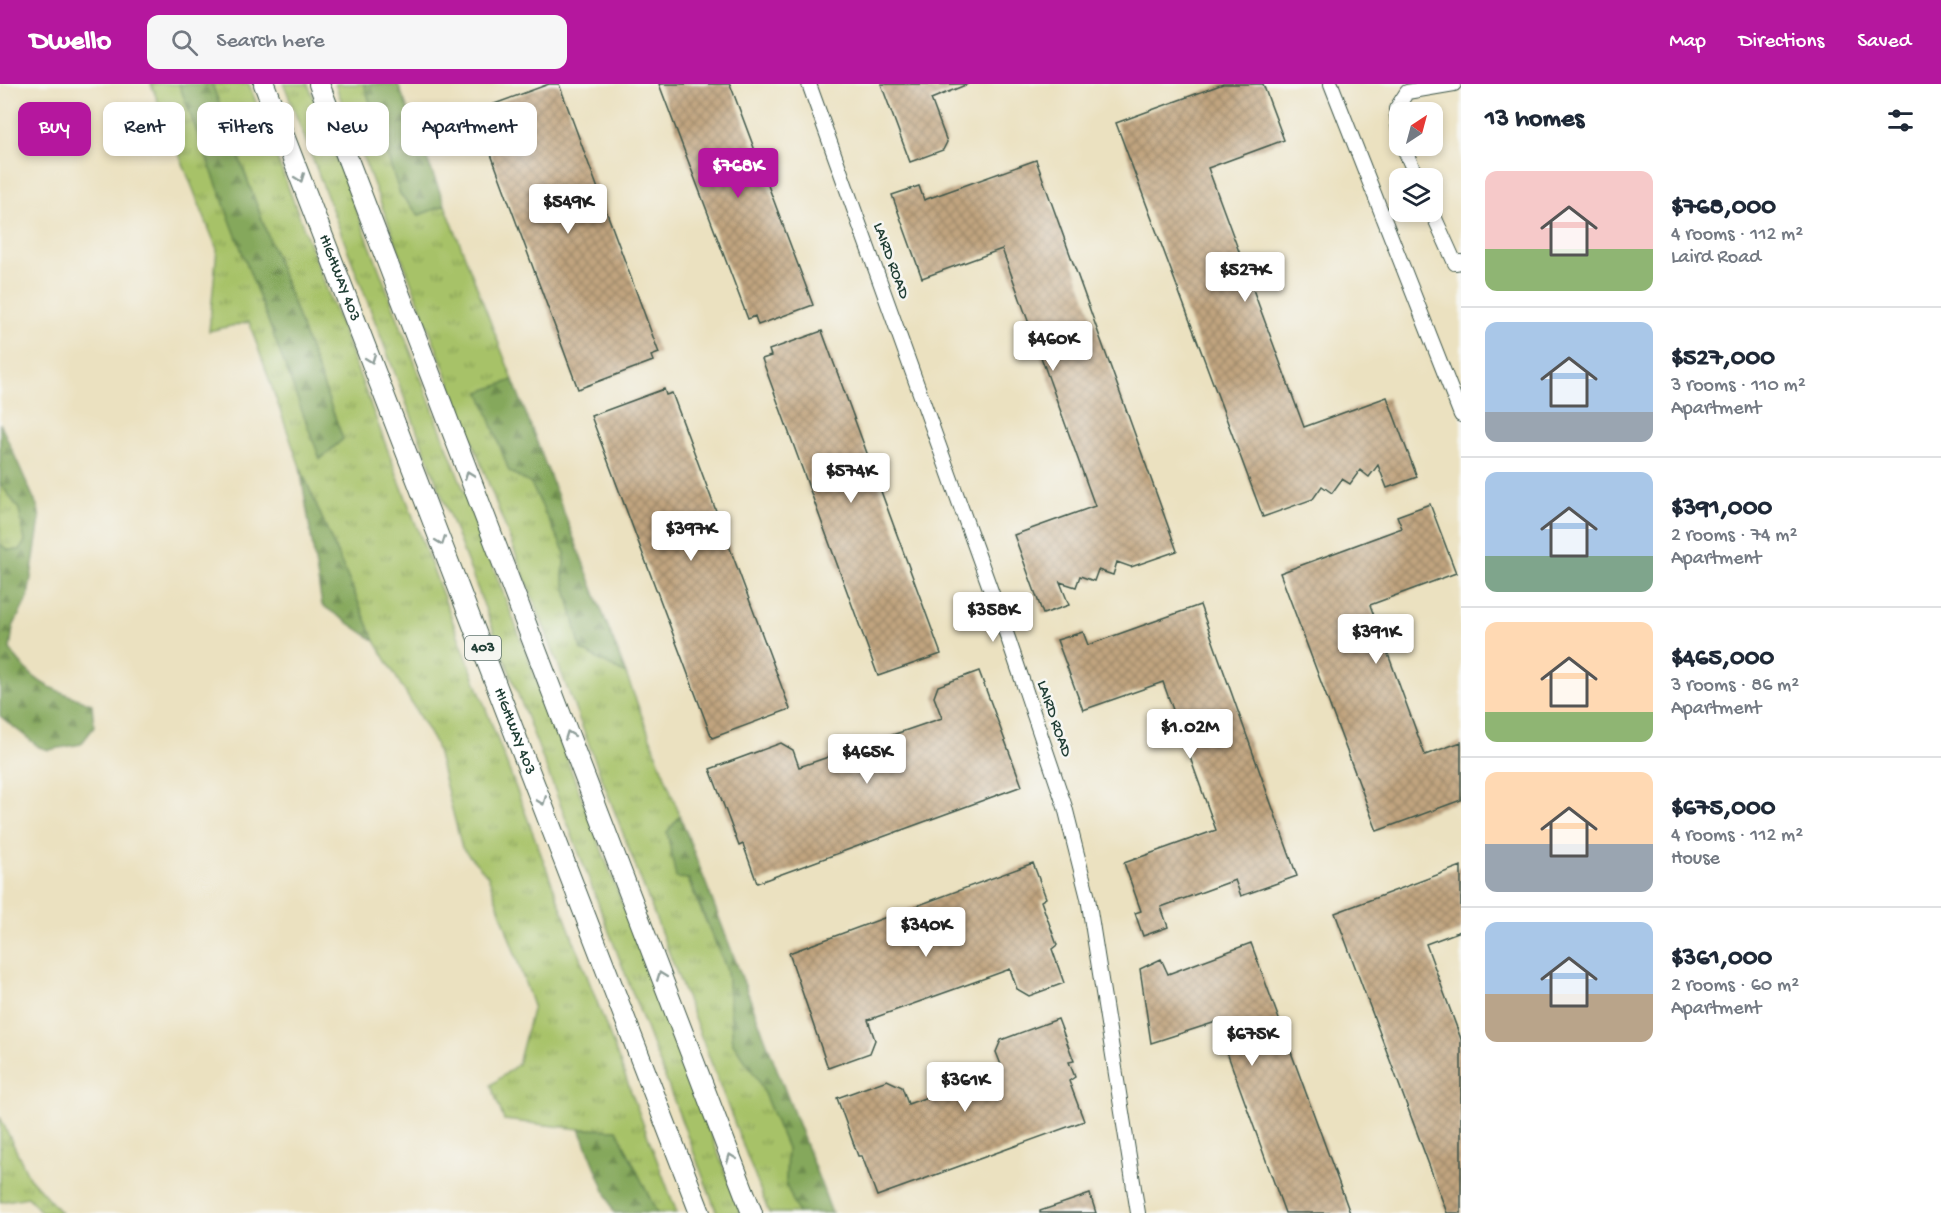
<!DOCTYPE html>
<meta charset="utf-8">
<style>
:root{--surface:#fff;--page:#f6f6f7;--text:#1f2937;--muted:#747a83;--line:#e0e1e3;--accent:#b5179e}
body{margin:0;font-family:"Gochi Hand",sans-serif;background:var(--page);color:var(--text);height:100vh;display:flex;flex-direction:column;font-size:22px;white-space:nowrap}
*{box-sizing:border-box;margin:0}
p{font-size:20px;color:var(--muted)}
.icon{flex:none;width:33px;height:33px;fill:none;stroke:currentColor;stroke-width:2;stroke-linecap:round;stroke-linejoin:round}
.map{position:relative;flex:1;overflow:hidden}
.side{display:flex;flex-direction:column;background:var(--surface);width:480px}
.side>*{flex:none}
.guide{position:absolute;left:18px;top:18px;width:570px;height:54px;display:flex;gap:12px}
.needle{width:39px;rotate:36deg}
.fabs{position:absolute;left:1389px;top:18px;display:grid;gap:12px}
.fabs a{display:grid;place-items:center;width:54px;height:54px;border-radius:12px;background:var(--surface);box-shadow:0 3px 9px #0003;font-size:30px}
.price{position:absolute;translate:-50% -51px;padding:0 14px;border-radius:6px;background:#fff;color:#222;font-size:20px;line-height:39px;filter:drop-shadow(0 2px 3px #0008)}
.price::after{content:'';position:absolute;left:50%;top:36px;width:18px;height:14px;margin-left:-9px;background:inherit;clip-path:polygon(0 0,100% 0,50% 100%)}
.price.active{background:var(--accent);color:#fff}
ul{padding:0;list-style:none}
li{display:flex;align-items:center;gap:18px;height:150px;padding:0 24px}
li+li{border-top:2px solid var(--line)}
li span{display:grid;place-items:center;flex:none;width:168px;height:120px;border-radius:12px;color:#555}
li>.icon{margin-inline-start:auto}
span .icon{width:72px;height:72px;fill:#fffc;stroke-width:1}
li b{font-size:26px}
h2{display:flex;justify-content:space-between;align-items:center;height:72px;padding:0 24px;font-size:26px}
.pill{padding:0 21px;border-radius:12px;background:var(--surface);box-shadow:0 3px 9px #0003;font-size:21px;line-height:54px}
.pill.active{background:var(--accent);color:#fff}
header{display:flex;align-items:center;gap:36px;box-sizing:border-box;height:84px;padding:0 30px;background:var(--accent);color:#fff}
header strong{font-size:28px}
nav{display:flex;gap:33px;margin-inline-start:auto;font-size:21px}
.search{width:420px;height:54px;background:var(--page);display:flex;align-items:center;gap:15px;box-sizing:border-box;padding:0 21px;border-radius:12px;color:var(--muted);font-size:22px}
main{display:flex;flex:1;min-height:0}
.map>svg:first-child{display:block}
</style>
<header>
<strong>Dwello</strong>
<div class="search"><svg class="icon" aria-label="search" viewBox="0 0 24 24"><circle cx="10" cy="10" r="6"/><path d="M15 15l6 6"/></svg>Search here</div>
<nav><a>Map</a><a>Directions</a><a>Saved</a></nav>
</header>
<main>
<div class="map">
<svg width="1461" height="1129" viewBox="0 0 1461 1129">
<defs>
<pattern id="grass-tufts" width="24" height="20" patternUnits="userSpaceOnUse" patternTransform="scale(1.5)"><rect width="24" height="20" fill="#a7c268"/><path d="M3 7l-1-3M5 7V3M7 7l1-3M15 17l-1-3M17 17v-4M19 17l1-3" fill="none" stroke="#879f56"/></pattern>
<pattern id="forest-firs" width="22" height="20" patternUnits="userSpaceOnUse" patternTransform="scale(1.5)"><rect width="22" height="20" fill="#85a85c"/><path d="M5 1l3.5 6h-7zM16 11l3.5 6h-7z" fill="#6c8a4d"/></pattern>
<pattern id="building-cross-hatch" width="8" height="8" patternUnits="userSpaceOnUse" patternTransform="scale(1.5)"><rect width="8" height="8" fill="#c1a47f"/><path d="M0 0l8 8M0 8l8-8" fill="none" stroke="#9c8769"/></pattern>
</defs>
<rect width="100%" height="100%" fill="#f6f6f2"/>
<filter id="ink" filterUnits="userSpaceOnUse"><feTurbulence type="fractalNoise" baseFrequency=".0167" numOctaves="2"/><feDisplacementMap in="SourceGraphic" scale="12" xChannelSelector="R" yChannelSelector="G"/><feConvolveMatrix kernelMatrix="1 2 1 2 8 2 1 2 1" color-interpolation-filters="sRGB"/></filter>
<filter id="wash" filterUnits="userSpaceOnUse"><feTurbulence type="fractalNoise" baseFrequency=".008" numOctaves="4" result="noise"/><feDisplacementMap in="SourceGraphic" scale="24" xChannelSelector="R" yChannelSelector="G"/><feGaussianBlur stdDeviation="1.35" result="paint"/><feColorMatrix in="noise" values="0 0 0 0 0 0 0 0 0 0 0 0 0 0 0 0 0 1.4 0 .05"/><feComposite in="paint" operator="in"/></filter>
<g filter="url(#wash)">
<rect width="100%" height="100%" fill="#ebe1c0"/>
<!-- grass -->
<path fill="url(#grass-tufts)" stroke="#63804e" stroke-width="1.5" d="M151,0H179L321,375L343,355L212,0H249L677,1129H657L617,1046L580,1045L504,1036L491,1001L518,980L533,922L488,792L462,764L435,659L375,557L300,383L249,238L209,247L217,165Z
M284,0H308L741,1129H717Z
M335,0H364L400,110L419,131L445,121L513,296L481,308L509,387L531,399L565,469L563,492L581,566L626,590L680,732L667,748L727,886L733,959L758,995L787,1064L786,1100L798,1129H769Z
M0,399L19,425L25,457L20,466H8L0,460Z
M0,1033L29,1093L61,1129H42L28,1113L0,1118Z"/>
<!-- forest -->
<path fill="url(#forest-firs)" stroke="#527248" stroke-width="1.5" d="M179,0H212L343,355L320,375Z
M364,0H398L445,121L419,131L400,110Z
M513,296L626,590L581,566L563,492L565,469L531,400L509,387L480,308Z
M0,339L38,424L40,435L28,513L13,543L10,565C34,602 53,605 92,620L94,643L81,660L49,666L39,663L0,632V460L8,466H20L25,457L19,425L0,399Z
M300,383L375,557L322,521Z
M680,732L832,1129H798L786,1100L787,1064L758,995L733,959L727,886L689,795L676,794L667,748Z
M580,1045L617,1046L657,1129H614Z"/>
<g id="blocks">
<!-- building -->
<path fill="url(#building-cross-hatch)" d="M549,0H559L659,269L651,272L653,277L578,305L475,27Z
M659,0H730L813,221L758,241L755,232L748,235Z
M881,0H968L931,15L947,58L943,66L910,78Z
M1223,0H1263L1284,56L1208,84L1304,343L1387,313L1417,393L1387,404L1378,381L1369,393L1360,386L1350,400L1342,395L1332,409L1322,402L1313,415L1263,433L1116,39Z
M1036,76L1177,467L1131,483L1117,478L1113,491L1098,486L1094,497L1080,492L1076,503L1060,498L1069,521L1043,530L1014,451L1095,422L1002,165L922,194L892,111L919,102L924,116Z
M822,247L941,570L878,592L762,275L771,272L769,266Z
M664,305L666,311L672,309L790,625L712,654L591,332Z
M1430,420L1456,489L1370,521L1425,671L1461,658V716L1377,747L1280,489L1402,444L1397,432Z
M1200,521L1297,792L1241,812L1235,796L1161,823L1168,843L1143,852L1135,829L1141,827L1124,779L1216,746L1163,598L1083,626L1057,556L1083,548L1088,561Z
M979,587L1022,702L757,799L743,760L739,762L710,685L781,659L793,666L799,683L942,634L934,613L938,602Z
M1033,779L1046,814L1041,817L1057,861L1052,865L1064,899L1029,912L1017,905L1010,885L955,905L868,936L875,956L870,969L828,984L789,869Z
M1461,782V847L1426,860L1461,955V1129H1447L1335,829Z
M1251,859L1350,1129H1285L1216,938L1151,959L1140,885L1161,875L1168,890Z
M1058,935L1074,977L1069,978L1075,993L1069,997L1084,1037L877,1112L862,1072H858L837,1014L887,996L902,1003L908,1020L1003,986L996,968L1001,956Z
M1090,1110L1096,1129H1040V1127Z"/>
</g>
</g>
<g filter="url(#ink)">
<use href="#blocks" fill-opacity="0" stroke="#3e5649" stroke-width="1.5"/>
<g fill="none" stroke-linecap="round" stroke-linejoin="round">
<defs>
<path id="minor" d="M809,0L1009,557L1065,723L1088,814L1138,1129
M1331,0L1461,331
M1400,54L1396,25L1407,8L1454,0
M1403,62L1417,94
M1432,128L1455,179L1461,178"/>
<g id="highway">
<path id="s1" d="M264,0L700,1129"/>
<path d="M319,0L752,1129"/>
</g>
</defs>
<!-- minor casing -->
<use href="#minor" stroke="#3e5649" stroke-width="16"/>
<!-- highway casing -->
<use href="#highway" stroke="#3e5649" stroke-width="22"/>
<!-- minor -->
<use href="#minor" stroke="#fff" stroke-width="14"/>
<!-- highway -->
<use href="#highway" stroke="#fff" stroke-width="20"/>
</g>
<!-- one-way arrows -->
<defs><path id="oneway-chevron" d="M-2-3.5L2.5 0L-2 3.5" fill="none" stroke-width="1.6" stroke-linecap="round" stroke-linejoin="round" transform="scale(1.5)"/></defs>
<g stroke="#8f9e9a">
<use href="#oneway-chevron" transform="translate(300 94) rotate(69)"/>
<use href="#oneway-chevron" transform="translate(371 275) rotate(69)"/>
<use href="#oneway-chevron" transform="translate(469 391) rotate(-111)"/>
<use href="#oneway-chevron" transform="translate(441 457) rotate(69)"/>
<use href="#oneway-chevron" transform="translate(569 651) rotate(-111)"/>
<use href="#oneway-chevron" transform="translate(542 717) rotate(69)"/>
<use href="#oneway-chevron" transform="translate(661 892) rotate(-111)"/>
<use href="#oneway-chevron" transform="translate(731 1074) rotate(-111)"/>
</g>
</g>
<g text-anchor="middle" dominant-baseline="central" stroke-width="5" stroke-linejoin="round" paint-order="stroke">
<!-- shield labels -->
<rect fill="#f6f6f2" stroke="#60746d" stroke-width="1.5" x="465" y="552" width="36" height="24" rx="4.5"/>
<g font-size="15" font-weight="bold" fill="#1f3d34">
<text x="483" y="564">403</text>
</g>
<!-- street labels -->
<g font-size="16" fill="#1f3d34" stroke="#f6f6f2">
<text transform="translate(890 177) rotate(70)">LAIRD ROAD</text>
<text stroke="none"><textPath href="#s1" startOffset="208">HIGHWAY 403</textPath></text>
<text transform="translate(1053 635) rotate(71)">LAIRD ROAD</text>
<text stroke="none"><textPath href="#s1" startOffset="694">HIGHWAY 403</textPath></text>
</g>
</g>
</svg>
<div class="fabs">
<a><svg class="needle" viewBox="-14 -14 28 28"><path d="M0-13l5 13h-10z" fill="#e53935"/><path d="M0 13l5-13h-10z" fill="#747a83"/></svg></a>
<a><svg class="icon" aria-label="layers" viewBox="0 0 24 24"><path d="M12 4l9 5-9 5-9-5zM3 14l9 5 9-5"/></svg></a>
</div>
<b class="price active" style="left:738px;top:115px">$768K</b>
<b class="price" style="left:568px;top:151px">$549K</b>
<b class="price" style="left:1245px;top:219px">$527K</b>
<b class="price" style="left:1053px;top:288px">$460K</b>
<b class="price" style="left:851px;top:420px">$574K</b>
<b class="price" style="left:691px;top:478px">$397K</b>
<b class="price" style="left:993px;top:559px">$358K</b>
<b class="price" style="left:1376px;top:581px">$391K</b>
<b class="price" style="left:1190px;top:676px">$1.02M</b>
<b class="price" style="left:867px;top:701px">$465K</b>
<b class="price" style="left:926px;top:874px">$340K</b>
<b class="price" style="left:1252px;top:983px">$675K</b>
<b class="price" style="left:965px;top:1029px">$361K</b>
<div class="guide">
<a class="pill active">Buy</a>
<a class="pill">Rent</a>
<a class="pill">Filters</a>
<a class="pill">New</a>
<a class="pill">Apartment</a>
</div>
</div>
<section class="side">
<h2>13 homes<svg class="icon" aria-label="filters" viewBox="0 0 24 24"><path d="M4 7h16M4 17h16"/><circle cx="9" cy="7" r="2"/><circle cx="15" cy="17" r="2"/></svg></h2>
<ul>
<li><span style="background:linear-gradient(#f6c9c9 65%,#8fb573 0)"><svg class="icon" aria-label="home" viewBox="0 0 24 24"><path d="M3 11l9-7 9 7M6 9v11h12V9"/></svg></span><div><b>$768,000</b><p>4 rooms · 112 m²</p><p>Laird Road</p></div></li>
<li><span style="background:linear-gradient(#a9c7e8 75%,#9aa5b1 0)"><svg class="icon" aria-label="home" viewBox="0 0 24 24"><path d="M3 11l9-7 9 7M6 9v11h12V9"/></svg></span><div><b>$527,000</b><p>3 rooms · 110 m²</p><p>Apartment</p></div></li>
<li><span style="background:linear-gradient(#a9c7e8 70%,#7fa58c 0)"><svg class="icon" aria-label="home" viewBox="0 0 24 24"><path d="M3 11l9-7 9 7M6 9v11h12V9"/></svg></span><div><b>$391,000</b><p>2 rooms · 74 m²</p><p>Apartment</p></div></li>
<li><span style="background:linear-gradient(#ffd9b3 75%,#8fb573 0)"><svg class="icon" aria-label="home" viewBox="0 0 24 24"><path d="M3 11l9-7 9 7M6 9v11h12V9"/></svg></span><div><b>$465,000</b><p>3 rooms · 86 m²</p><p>Apartment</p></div></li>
<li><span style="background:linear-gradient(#ffd9b3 60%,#9aa5b1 0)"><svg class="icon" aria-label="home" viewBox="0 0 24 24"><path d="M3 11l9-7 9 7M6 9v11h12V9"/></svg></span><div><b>$675,000</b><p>4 rooms · 112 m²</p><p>House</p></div></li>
<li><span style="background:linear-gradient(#a9c7e8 60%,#b9a48a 0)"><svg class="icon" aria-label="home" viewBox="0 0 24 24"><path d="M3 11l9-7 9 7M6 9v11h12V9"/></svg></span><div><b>$361,000</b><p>2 rooms · 60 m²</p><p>Apartment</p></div></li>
</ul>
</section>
</main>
